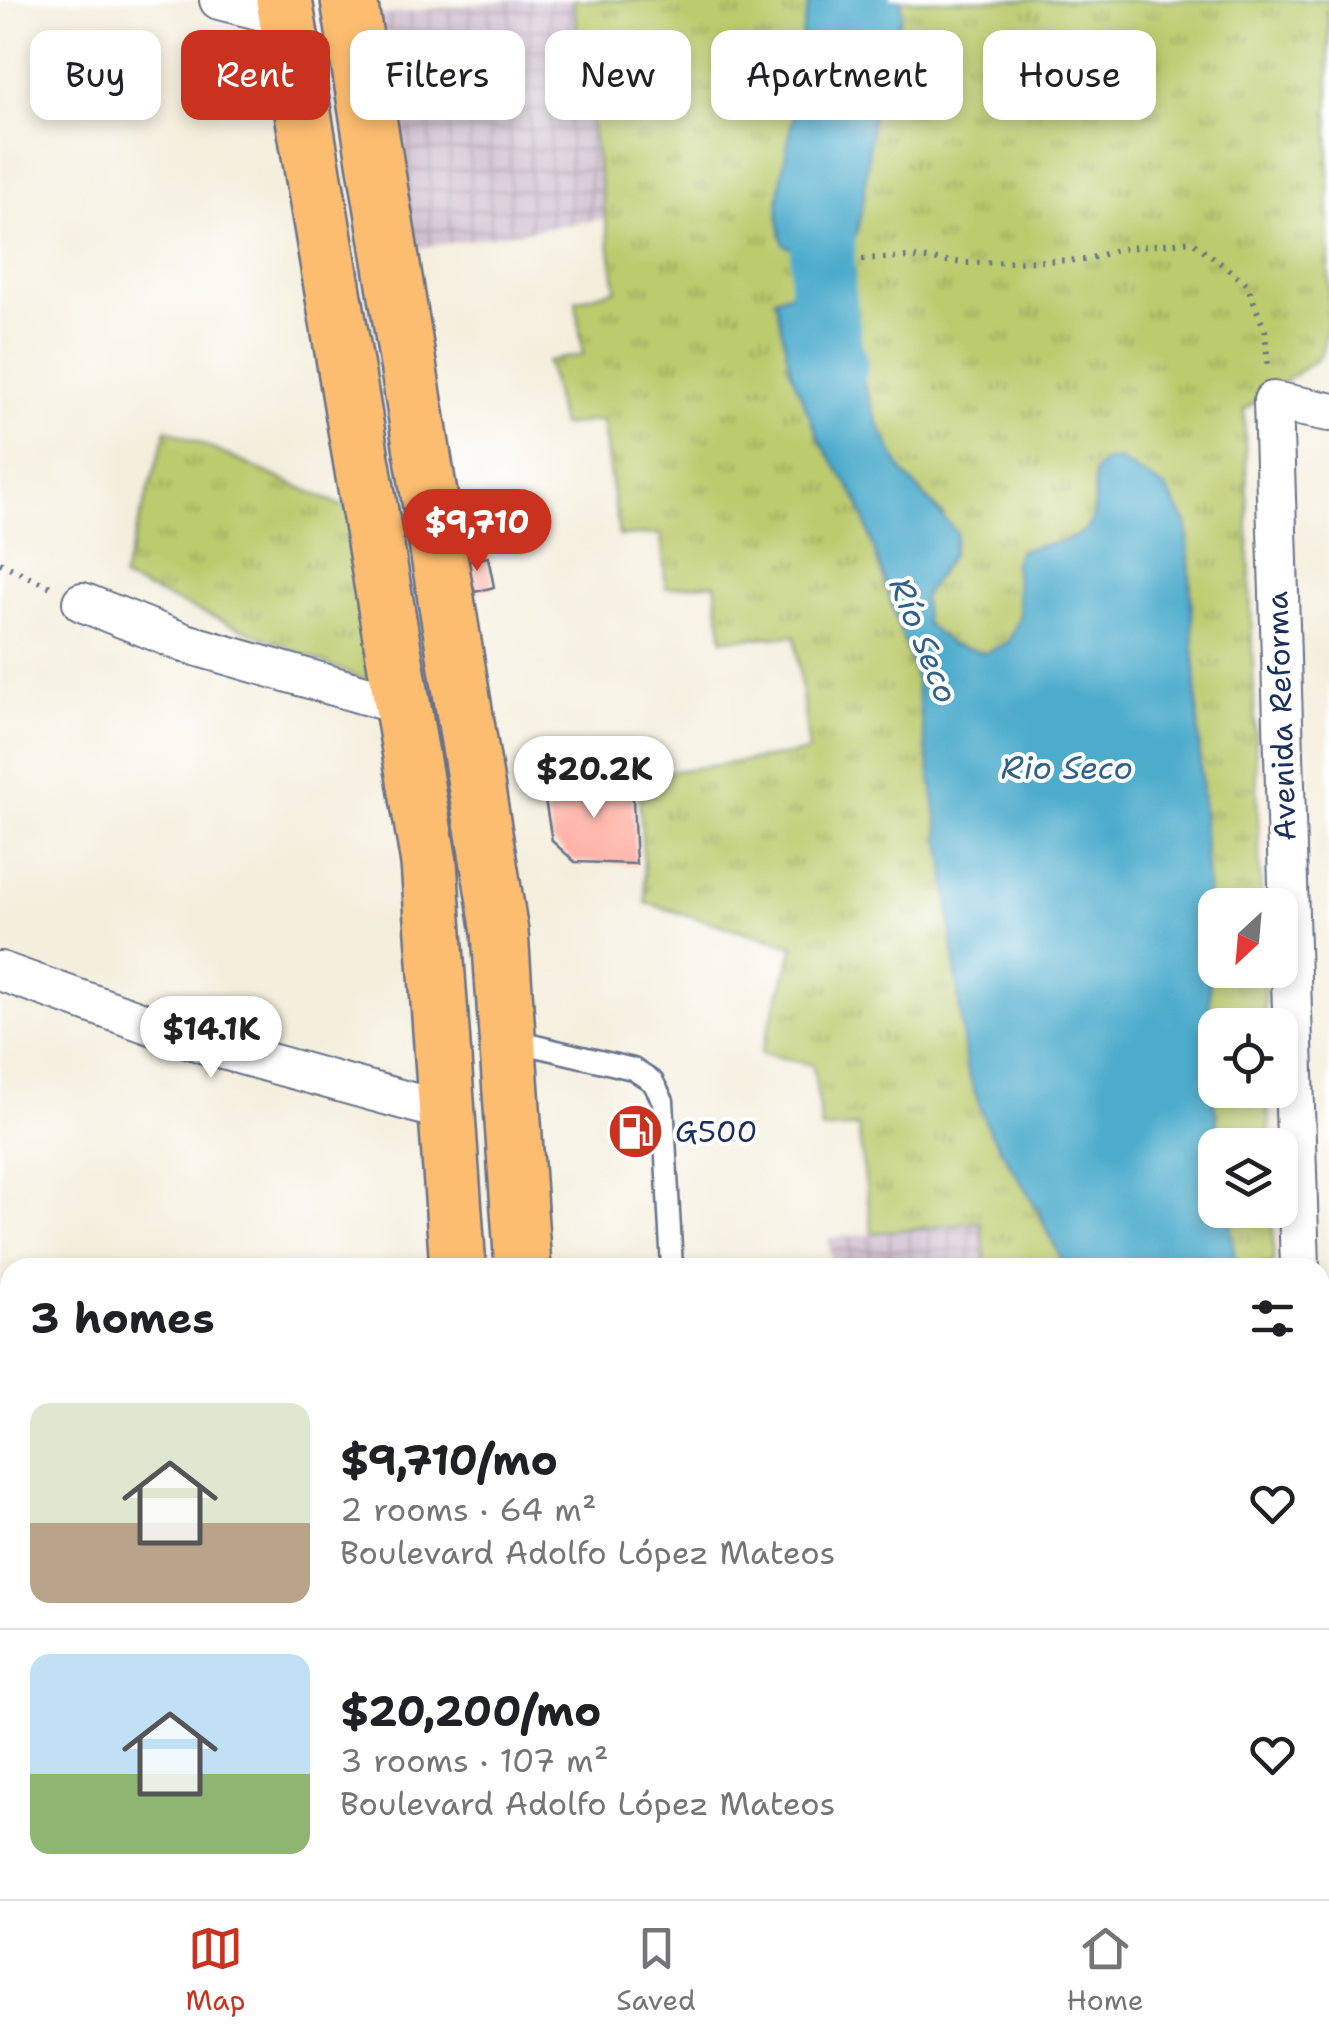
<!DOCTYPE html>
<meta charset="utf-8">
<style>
:root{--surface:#fff;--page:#f2f2f2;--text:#202124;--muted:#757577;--line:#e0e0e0;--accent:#c8321e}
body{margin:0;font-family:"Shantell Sans",sans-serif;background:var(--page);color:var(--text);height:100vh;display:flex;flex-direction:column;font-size:38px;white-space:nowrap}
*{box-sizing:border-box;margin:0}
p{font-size:32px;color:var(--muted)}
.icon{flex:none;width:55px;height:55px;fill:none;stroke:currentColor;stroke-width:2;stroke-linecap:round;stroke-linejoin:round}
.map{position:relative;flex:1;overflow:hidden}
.details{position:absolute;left:0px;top:1258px;width:1330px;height:642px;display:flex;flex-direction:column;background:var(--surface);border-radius:30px 30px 0 0;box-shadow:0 5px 15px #0003}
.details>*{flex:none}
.hud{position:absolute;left:30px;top:30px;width:1270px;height:90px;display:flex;gap:20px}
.needle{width:65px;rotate:206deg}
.fabs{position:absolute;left:1198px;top:888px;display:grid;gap:20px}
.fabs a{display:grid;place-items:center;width:100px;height:100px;border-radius:20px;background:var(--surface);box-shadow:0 5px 15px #0003;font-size:50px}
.price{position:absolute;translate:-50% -85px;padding:0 22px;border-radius:35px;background:#fff;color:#222;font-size:32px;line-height:65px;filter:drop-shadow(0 2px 5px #0008)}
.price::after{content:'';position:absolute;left:50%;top:60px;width:30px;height:22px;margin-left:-15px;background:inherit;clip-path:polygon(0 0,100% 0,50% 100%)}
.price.on{background:var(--accent);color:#fff}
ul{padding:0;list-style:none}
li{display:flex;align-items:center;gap:30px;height:250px;padding:0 30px}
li+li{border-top:2px solid var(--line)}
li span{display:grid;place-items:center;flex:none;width:280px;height:200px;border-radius:20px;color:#555}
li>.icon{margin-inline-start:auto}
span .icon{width:120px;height:120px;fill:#fffc;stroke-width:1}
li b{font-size:42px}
h2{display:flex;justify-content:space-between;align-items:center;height:120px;padding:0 30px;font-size:42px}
.chip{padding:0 35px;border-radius:20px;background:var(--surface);box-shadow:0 5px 15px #0003;font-size:35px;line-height:90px}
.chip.on{background:var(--accent);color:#fff}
.tab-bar{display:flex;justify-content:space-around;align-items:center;height:140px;border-top:2px solid var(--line);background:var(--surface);font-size:28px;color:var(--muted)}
.tab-bar a{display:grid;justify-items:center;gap:5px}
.tab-bar .on{color:var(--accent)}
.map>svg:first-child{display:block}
</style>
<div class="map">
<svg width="1329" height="1899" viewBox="0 0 1329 1899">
<defs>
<pattern id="industrial-grid" width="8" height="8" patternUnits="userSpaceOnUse" patternTransform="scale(2.5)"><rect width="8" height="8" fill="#cfbdce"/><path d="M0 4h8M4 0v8" fill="none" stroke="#a79aaa"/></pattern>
<pattern id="park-tufts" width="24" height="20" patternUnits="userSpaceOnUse" patternTransform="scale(2.5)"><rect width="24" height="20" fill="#bccb6d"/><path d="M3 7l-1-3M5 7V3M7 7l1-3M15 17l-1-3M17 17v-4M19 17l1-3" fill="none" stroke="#98a55d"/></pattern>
</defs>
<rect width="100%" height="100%" fill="#fff"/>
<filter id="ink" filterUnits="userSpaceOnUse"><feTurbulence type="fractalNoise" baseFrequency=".01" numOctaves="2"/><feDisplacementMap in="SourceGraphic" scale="20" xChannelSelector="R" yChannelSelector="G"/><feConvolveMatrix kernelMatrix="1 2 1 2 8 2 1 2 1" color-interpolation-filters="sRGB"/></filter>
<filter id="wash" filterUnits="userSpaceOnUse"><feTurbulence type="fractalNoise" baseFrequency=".0048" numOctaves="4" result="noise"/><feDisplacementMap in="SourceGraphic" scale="40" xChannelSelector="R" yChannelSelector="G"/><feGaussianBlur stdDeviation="2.25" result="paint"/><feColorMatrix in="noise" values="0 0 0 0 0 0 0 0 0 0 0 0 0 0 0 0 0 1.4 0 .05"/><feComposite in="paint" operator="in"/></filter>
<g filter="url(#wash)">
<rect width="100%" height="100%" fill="#f4eedc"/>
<!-- built -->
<path fill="#f3cfdf" d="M279,1890H391L390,1899H278Z"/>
<!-- industrial -->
<path fill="url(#industrial-grid)" d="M507,0H573L608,218L406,250L367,17Z
M982,1222L986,1267H832L829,1238Z"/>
<!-- park -->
<path fill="url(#park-tufts)" stroke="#6c7d66" stroke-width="2.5" d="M573,0H1329V323L1320,357L1244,410L1261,905H1215V970H1264L1265,1025H1215V1090H1268L1270,1145H1220L1211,1078L1208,904L1187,523L1095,471L1094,517L1083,533L1062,542L1035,546L1014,563L1020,615L1009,643L985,653L950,644L925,623L923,597L952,554L943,515L902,471L877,421L853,353L854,269L775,298L821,443L858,500L914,672L945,866L966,1067L1065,1267H986L981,1222L872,1233L858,1127L822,1130L813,1065L761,1053L794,946L646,903L638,776L809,752L795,636L723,639L715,583L666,588L661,534L619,536L602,420L561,426L547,361L583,355L576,301L616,289Z
M167,429L349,509L384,688L122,579Z
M1228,1210H1272L1274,1267H1236Z
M505,1890H1092L1094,1899H504Z"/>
<!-- water -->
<path fill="#4daccc" stroke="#346e95" stroke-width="2.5" d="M810,0H902L901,18L890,42L872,116L864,197L856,236L848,243L802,251L784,245C769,208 788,154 793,115C797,77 799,38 810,0Z
M854,269L853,353L877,421L902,471L957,533L952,554L923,597L925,623L950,644L985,653L1009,642L1020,615L1014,563L1019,550C1043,544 1090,545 1094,512C1096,499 1094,484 1095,471L1105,461L1119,460L1166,489L1187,523L1208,904L1211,1078L1220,1145H1215V1210H1228L1236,1267H1065L1039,1211L987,1127L966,1067L945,866L914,672L858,500L821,443L791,372L775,298Z
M1092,1890H1182L1184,1899H1094Z"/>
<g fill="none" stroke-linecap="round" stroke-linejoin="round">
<!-- river -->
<path stroke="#4daccc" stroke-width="65" d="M835,366L830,350L822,281L826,129L858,0"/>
</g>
<g id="blocks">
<!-- building -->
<path fill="#feaa9e" d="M488,557L494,587L475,592L473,585L463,587L458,563Z
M632,779L636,864L575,862L552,841L543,788Z
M93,1890H241L239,1899H91Z
M562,1890H678L677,1899H561Z
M734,1890H781L780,1899H734Z
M1194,1890H1295L1296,1899H1193Z"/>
</g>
</g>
<g filter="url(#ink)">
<use href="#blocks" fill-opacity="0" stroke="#67728a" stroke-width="2.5"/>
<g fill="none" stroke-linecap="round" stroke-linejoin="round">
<defs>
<path id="service" d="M510,1040L633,1069L653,1082L663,1101L672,1268"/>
<path id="minor" d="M219,0L286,17
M82,602L185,643L403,706
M0,971L216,1048L447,1112
M1300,1268L1273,401L1329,412
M0,1490L10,1491
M1320,1763L1327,1899
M80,1899L81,1890"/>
<path id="secondary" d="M1320,1575L1329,1577"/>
<path id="primary" d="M284,0L429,863L458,1268
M349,0L500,932L523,1268
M423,1899L424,1890
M487,1899L488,1890"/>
</defs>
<!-- service casing -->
<use href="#service" stroke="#67728a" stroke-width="25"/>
<!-- minor casing -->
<use href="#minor" stroke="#67728a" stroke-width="42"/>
<!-- secondary casing -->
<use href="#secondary" stroke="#67728a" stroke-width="58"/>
<!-- primary casing -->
<use href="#primary" stroke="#67728a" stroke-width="60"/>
<!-- path -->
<path stroke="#67728a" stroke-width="6" stroke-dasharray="2.5 8" stroke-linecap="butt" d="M862,259L908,257L966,263L1085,260L1120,249L1192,241L1247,284L1265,331L1268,366
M0,563L53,588"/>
<!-- service -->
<use href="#service" stroke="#fff" stroke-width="20"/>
<!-- minor -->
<use href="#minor" stroke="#fff" stroke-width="38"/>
<!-- secondary -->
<use href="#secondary" stroke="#fee5c5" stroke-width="52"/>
<!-- primary -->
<use href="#primary" stroke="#fcbd6f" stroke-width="55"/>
</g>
</g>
<!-- icons -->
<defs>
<symbol id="fuel-disc" viewBox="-11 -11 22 22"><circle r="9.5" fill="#c8321e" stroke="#fff"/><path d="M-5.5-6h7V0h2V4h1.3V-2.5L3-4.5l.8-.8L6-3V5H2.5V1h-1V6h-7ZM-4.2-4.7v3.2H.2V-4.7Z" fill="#fff"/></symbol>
</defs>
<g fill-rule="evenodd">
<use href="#fuel-disc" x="604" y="1100" width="63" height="63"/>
</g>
<g text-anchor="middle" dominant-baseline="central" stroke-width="8" stroke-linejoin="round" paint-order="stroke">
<!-- street labels -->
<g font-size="30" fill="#1b2f5e" stroke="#fff">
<text transform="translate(1281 716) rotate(-92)">Avenida Reforma</text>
</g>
<!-- poi labels -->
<g font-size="30" fill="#1b2f5e" stroke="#fff" text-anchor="start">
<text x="675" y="1131">G500</text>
</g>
<!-- water labels -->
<g font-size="32" font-style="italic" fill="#2f618a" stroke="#fff">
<text transform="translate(924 640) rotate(68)">Río Seco</text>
<text x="1067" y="767">Rio Seco</text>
</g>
</g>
</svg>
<div class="fabs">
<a><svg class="needle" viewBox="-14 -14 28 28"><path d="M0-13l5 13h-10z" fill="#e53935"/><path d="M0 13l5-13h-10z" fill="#757577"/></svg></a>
<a><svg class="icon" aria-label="locate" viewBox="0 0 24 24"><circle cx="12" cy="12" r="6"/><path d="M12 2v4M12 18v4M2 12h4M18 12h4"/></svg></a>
<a><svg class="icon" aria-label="layers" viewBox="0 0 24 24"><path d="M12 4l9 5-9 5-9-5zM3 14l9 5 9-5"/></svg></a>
</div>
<b class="price on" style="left:477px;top:574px">$9,710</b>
<b class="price" style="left:594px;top:821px">$20.2K</b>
<b class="price" style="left:211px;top:1081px">$14.1K</b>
<div class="hud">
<a class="chip">Buy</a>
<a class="chip on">Rent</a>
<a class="chip">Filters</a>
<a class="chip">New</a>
<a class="chip">Apartment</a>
<a class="chip">House</a>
</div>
<section class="details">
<h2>3 homes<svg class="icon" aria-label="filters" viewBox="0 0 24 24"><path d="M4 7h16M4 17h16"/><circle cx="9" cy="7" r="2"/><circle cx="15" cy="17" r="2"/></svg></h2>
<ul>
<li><span style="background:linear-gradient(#dfe7d0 60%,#b9a48a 0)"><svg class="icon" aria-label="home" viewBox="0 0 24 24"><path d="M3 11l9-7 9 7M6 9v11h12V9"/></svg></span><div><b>$9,710/mo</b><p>2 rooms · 64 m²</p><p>Boulevard Adolfo López Mateos</p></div><svg class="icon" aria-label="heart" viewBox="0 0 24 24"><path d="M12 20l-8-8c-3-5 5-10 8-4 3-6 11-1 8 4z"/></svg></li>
<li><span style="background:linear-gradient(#bfe0f5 60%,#8fb573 0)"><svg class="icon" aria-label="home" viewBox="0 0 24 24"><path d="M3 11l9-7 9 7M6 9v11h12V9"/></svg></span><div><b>$20,200/mo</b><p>3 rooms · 107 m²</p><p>Boulevard Adolfo López Mateos</p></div><svg class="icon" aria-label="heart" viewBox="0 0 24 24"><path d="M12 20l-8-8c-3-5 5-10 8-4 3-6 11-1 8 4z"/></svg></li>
</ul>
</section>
</div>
<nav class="tab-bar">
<a class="on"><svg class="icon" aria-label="map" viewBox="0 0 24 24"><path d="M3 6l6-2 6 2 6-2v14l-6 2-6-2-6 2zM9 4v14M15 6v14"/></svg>Map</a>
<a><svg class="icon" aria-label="saved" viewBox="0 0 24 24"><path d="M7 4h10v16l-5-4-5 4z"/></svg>Saved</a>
<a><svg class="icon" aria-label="home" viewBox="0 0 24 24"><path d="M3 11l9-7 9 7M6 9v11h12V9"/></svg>Home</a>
</nav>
